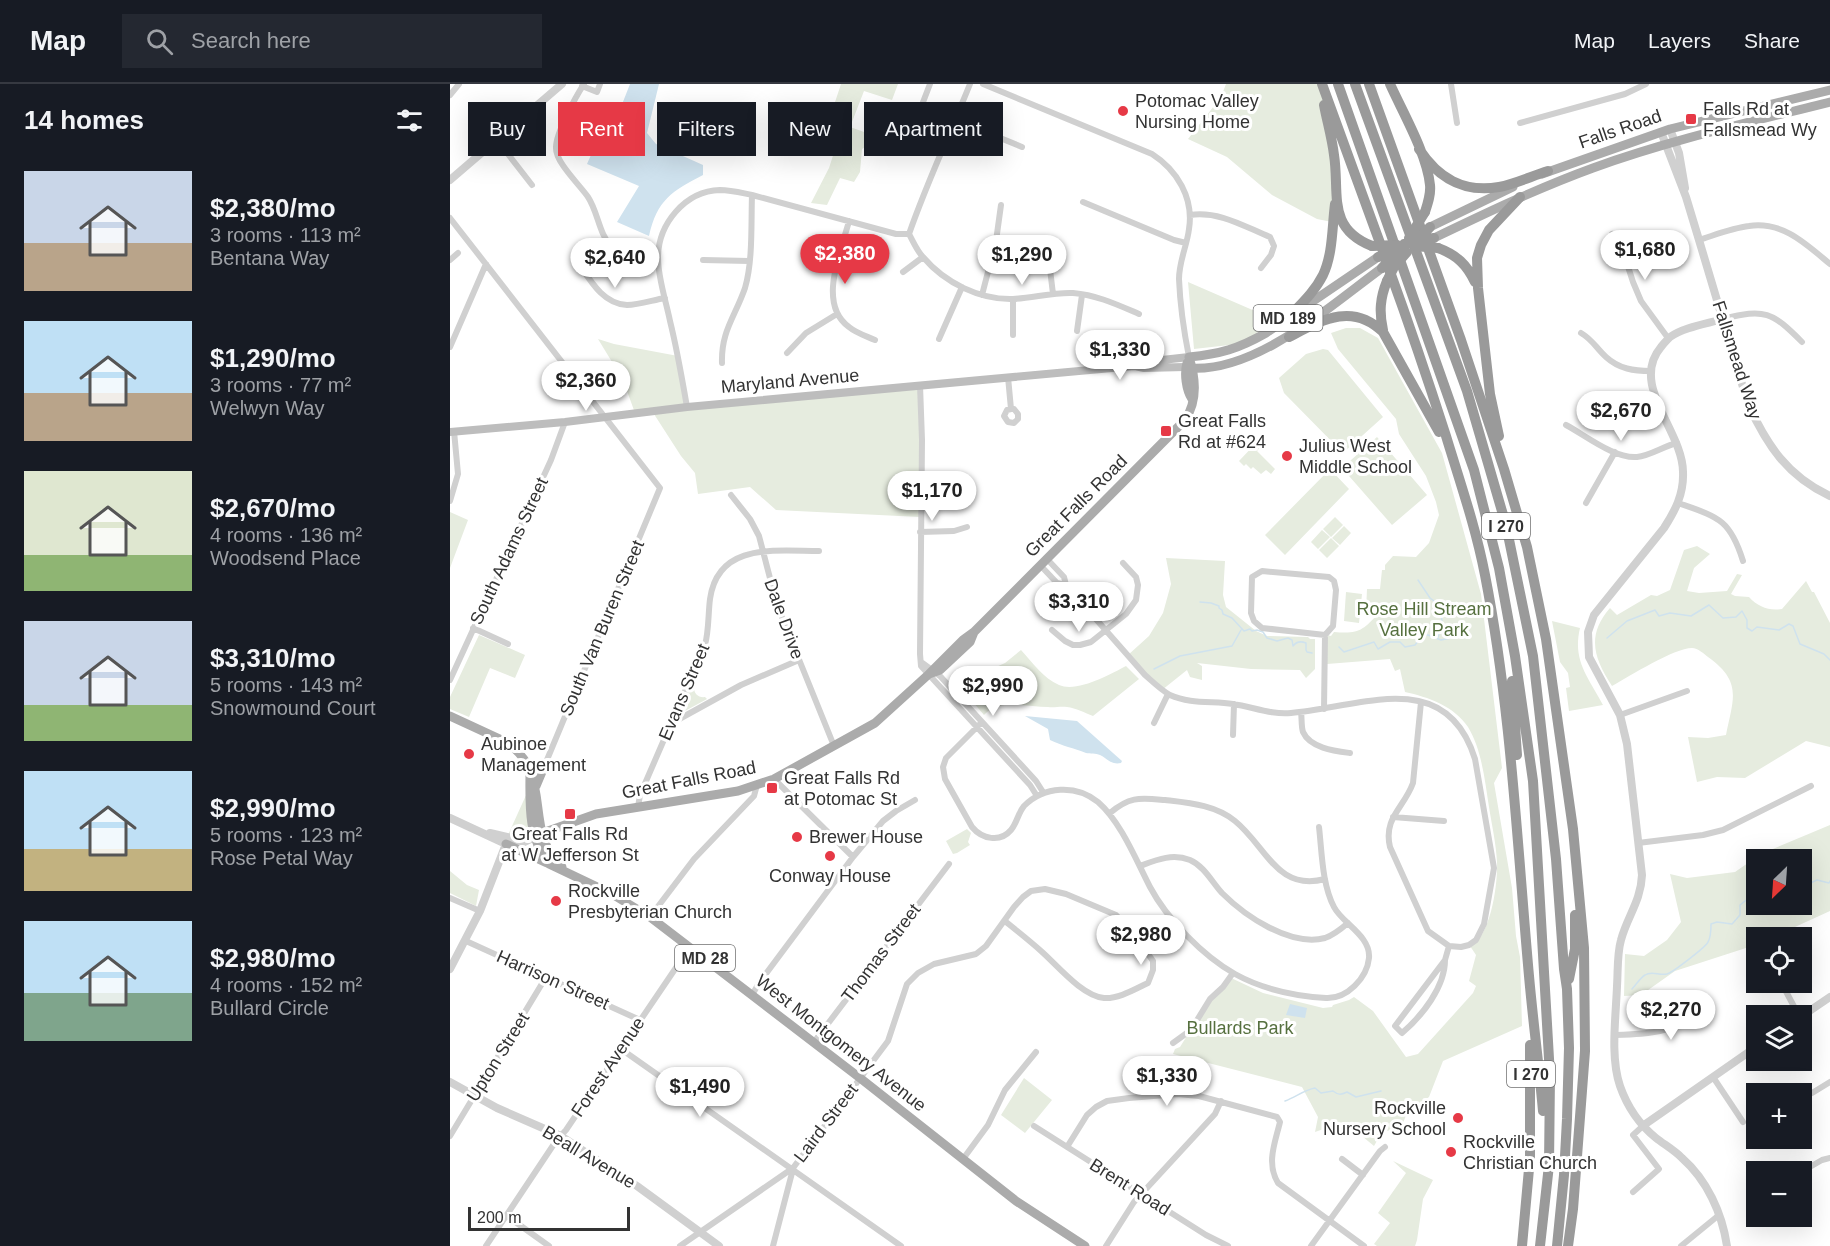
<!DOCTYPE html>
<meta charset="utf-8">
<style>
:root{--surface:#171b24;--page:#242831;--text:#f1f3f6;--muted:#9ea1a6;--line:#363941;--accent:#e63946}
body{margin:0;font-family:Arial,sans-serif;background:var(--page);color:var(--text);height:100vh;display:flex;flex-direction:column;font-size:22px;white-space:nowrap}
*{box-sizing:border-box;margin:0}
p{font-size:20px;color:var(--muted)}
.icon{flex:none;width:33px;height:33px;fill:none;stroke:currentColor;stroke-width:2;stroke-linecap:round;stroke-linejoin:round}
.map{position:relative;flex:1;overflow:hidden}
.drawer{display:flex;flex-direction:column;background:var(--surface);width:450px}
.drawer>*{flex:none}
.hud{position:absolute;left:18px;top:18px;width:570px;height:54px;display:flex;gap:12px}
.needle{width:39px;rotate:205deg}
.fabs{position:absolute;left:1296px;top:765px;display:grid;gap:12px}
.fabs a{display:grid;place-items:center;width:66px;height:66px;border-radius:0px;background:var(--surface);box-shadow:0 6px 24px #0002;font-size:30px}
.scale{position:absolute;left:18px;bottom:15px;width:162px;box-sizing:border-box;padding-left:6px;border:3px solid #333;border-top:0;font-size:16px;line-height:21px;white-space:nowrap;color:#333;-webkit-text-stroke:4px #fff;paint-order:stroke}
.price{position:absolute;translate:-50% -51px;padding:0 14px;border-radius:21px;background:#fff;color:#222;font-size:20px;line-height:39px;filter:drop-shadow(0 2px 3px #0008)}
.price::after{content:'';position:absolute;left:50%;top:36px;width:18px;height:14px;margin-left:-9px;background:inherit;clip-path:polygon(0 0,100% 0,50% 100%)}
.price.active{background:var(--accent);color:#fff}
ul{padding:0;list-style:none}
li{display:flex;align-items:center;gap:18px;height:150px;padding:0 24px}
li span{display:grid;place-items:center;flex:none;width:168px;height:120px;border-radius:0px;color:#555}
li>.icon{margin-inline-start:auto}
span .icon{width:72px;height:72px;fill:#fffc;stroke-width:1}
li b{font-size:26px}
h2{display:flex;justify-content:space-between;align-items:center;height:72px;padding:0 24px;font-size:26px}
.chip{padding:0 21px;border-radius:0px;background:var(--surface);box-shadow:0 6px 24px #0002;font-size:21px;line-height:54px}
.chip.active{background:var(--accent);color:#fff}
header{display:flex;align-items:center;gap:36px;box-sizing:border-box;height:84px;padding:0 30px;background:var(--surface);border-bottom:2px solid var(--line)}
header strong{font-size:28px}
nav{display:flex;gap:33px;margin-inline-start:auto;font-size:21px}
.search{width:420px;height:54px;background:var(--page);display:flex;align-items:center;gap:15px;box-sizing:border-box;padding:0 21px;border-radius:0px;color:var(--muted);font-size:22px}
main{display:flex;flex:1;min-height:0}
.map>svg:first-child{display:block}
</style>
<header>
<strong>Map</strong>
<div class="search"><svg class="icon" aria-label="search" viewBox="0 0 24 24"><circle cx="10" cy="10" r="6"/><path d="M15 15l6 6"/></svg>Search here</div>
<nav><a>Map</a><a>Layers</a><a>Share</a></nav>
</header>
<main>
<section class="drawer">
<h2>14 homes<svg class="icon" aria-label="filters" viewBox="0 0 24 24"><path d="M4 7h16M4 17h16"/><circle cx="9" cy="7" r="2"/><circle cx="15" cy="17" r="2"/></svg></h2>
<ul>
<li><span style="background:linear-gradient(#c9d6e8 60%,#b9a48a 0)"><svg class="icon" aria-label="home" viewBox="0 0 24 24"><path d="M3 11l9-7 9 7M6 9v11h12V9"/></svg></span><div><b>$2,380/mo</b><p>3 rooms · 113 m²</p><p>Bentana Way</p></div></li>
<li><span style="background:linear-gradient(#bfe0f5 60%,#b9a48a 0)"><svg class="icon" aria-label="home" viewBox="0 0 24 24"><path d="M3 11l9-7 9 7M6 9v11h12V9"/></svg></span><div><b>$1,290/mo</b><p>3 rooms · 77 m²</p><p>Welwyn Way</p></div></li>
<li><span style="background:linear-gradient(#dfe7d0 70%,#8fb573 0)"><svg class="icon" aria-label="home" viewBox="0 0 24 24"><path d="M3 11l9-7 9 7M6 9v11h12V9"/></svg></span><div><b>$2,670/mo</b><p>4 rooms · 136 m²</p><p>Woodsend Place</p></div></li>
<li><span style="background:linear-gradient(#c9d6e8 70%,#8fb573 0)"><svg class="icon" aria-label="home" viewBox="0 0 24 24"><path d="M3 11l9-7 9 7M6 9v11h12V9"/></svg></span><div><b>$3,310/mo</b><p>5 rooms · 143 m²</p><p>Snowmound Court</p></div></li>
<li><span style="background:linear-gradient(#bfe0f5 65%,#c2b280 0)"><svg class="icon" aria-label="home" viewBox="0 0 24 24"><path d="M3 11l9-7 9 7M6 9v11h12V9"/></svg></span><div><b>$2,990/mo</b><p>5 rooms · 123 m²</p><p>Rose Petal Way</p></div></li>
<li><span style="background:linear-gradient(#bfe0f5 60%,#7fa58c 0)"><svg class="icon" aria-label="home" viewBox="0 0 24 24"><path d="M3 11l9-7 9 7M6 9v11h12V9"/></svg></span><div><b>$2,980/mo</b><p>4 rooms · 152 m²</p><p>Bullard Circle</p></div></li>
</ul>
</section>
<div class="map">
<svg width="1380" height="1162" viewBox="0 0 1380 1162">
<rect width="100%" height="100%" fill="#fff"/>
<!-- green -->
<path fill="#e6ecdf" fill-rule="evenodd" d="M391,0H448L442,16L414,7L400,43L417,49L418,61L412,65L410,88L404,98L390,94L377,121L361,119L379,84L388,56L385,47L370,42L366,36L381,30Z
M776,0H870L885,73L882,138L867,135L822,111L777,73L738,55L771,13Z
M738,198L821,234L797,259L744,265Z
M896,244H910L928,254L992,369L1031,510L1052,684L1044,699L1062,804L1066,852L1070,873L1072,942L993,977L979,1013L957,1029L951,1044L932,1048L924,1062L907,1048L885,1041L865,1048L868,1033L852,1003L723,970L725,965L730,963L760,915L779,893L813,909L873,924L882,923L883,921L899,916L904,913L923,927L956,973L968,970L1023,909L1026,902L1019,897L1026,871L1020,862C1041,853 1048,799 1047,778C1046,759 1042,742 1039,723C1035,698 1032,666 1018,643C1004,622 978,613 955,608L950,585L945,587L940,575L877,580V551L881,552L884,548C909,550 912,547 929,529L916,527L917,505H930L932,486H935V481L943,472L966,473L979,459L989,431L986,418L976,392L949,350L946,335L888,265L881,249Z
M148,255L164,260L228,272L237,323L470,301V433L326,426L300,403L248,410L245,389L231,372L202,327L185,329L173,296Z
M873,265L878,266L933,333L893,369L834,309L829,294L856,270Z
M927,353L977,411L942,441L892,384Z
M807,358L811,362L807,367L825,385L821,390L816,386L811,390L803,383L801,385L796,380L794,382L789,377Z
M880,385L899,405L835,471L815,451Z
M0,428L18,436L0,484Z
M885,433L893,441L881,453L873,445Z
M894,442L901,449L890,461L882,454Z
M872,446L880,453L868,465L861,458Z
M881,454L889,462L877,474L869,466Z
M1247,462L1260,470L1244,484L1237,507L1249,509L1277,507L1287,490L1292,491L1281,510L1285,512L1299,513C1308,523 1319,527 1332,525L1356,497L1362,508H1364L1380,539V663L1356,657L1295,694L1267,693L1247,698L1238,653L1258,654L1276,651C1283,615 1293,598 1258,573C1254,570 1248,564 1242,564C1224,564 1180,592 1162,602C1144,574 1136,552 1160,524L1167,531L1201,511L1207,512L1220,506L1234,466Z
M716,474L775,477L773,511L776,523L806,547L817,552L858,553L860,555H865V585L856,594L850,586L801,585L747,579L752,582V596L740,593L737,586L712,606L678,571L699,552L713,529L721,500Z
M896,508L912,510L909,539L894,537Z
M1102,537L1130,544C1122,577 1139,594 1153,621L1119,627L1116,604L1120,603L1118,589L1110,578Z
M29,551L75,571L65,594L40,584L19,633L0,625V613Z
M571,566C583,579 593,594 609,601C627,609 661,590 676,582L689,595L643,632C635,629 626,624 617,623C610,622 604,624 598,623C577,623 550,614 534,631L505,597L512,584L526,583L535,588L555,579Z
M242,600L244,601C243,609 248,614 255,613L257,615L235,627L231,623Z
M77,709L78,745L74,749L58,751Z
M1380,741V827L1323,853L1306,854V860L1299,863L1225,887L1191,911L1174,912L1175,870L1194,872L1217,856L1231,838L1220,790L1237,794L1285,788L1311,770ZM1306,776H1352V820H1306Z
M517,745L521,749L518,758L520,761L507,769L503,770L496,757Z
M0,787L17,801L29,806L26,822L0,809Z
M574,994L602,1016L575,1049L551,1031Z
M943,1077L983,1096L973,1115L967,1156L965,1162H927L924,1160L940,1139L928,1129L956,1089Z"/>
<!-- water -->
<path fill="#cfe2ee" d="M180,0H209L197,49L206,60L253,81V91C222,107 207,116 199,152L167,138L189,102L137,80L155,39L145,34L152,20L169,28Z
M575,632L627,637L672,677L671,679C661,681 658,675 650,671C646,669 640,670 636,669C624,664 612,662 600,656L598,645Z
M840,920L857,924L855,934L836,931Z"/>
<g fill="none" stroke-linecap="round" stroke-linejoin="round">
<!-- stream -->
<path stroke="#cfe2ee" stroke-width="1.5" d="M968,496L980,514L991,522L992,542L988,553
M750,518L761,519L769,522V524L772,526L773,530L782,534L794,547L800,545L802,547L807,546L813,548L817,554L827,557L838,554L842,556L843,562C846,558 851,557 856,559V566L857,568L862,569
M1157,554L1177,537L1205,526L1209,532L1220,529L1241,532L1259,521L1273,534L1286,533L1292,527L1297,536V544L1302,547L1307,543L1329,546L1339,540L1343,542L1350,560L1374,570L1380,576
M889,563L894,568L924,558L928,565L940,558H950L955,563L965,561L973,551H978L991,556L1020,550
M704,585L730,572L782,562L791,546
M1352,803L1367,796L1379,799L1380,797
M1182,905C1186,901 1190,894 1195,891C1202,886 1209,892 1217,890C1222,889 1257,862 1258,858C1261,853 1261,846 1261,840L1267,838L1282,840L1290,831V821L1304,810L1306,811
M835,1017C846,1013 854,1006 865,1004L871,1009L883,1007C888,1011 891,1011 897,1008L906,1013L931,1007"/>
<!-- minor -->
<path stroke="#d0d0d0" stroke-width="6" d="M134,0C126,12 106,49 106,63C105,78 129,100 138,113C148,128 149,150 161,162C173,174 192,179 208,180
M533,0L702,70C727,86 744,114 739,145C737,162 729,177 729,195C730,220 734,248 739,273
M1001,0L1007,39
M132,2L147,8L150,0
M0,11L9,0
M440,36L453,34L497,52
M506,36L572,63
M465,39L480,0
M1070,39L1175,10L1196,0
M47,56L82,101
M633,118L724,156L736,159
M740,131C770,127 793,142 820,153L824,162L821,171L811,184
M0,134L210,404L94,683
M399,137C391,168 367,220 399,243C406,249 416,252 425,256
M459,150C463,157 467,167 473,173C495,199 530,216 563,215C583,214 604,208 623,209C647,211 668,221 689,230
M459,150C477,98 500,50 520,0
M1162,150L1172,164L1183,198L1191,217L1218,254
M1249,156C1265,151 1282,144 1299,142C1333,137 1356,160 1380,180
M125,174C138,192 151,220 177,221C189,221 203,216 215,214
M0,176L8,169
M253,176L299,177
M599,177L603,210
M453,188L473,173
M532,211L546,157L551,121
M563,215V251
M1273,235C1315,224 1322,228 1352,258
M627,247L632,211
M1131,249C1143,256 1146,264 1156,273C1169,285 1184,287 1201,287
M489,255L512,203
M0,263L36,180
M337,269L356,249L387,230
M272,279C271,247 285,233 295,204C303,177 301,140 302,111
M558,293L561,325H564L568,330V335L564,339L558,338L554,332L557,326L561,325
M470,301L472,356L470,570L471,582L580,701L587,712
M237,323C232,294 227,265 220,237C216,217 208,194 208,174C208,140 235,107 270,106C281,106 292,109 302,111L446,150H459
M1116,341C1135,351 1165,375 1187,373C1200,372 1214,362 1227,359
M281,411L300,435L309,452L327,521L384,662
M0,417L8,390L4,347
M1136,419L1165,368
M1228,419C1268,433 1280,435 1293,477
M470,448L504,447L517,443
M597,475L614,493L616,501L695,591C703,598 711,606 720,611C740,620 762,617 783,620C803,623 822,631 841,629C911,623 996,582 1025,675L1044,784L1034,840L1026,856L1019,861L1011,863L999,862L978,847L940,763C933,734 954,724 963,699L971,618
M590,481L607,499L616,501
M23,544L58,560
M602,546L615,557L623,561H630L641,558L676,530L686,516L688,501L686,493L673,479
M471,578L490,592L586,697L593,708
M0,596L101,376L115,338
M874,625L875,551L812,544L804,537L801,529L802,493L812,487L879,493L884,497L886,506L883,542L875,551
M851,628C852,634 851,642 853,648C860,664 885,667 900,669
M1170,631L1237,607
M532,638L496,674L493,683L495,695L522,743C532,755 550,759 561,746C567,739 568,729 574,722C594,702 626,700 648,718C671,738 686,776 700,803C717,835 753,872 785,890C812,905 845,912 876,914C897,915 917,894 919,874C921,852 892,839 884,823C872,800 872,769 869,743
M222,639L291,601L349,576
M704,639L718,610
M783,651L784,620
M324,695L403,773
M188,723L190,711L255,561C259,546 258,531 260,515C268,458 326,467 369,467
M660,729C680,712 690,714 715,716C740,719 765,721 785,737C816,762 827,808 875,795
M943,733L994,737
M1188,759L1253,751L1273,746L1361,702
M690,782C706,776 722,769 740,776C754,782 762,798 772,809C795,832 840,863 875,854C884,851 891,845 898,839
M0,814L30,827
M200,833L244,775L304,712L307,701
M16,857L190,936
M995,876C995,903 972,932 952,949L945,942L995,876L999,862
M1331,898L1349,932
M302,911L309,899L403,773L433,737L446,727L465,716
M1165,951C1201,950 1233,949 1255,917
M364,958L499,780
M723,959L741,946L760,915L773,903L783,889
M171,965L451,1162
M1263,993L1293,1038
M1362,1009L1380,998
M584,1042L756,1151L778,1162
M0,1052L96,893
M617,1063L637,1031L646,1023L657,1017L679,1014L728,1010L749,1012L827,1033L830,1038C825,1059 816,1079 828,1099L914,1162
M513,1075L538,1041L555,1006L586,968
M892,1075L913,1091
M1351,1088L1372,1076L1380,1074
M1183,1108L1209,1085L1183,1051L1194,1041
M57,1132L99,1162
M36,1162L106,1057L116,1046L240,863
M230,1162L343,1084L438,957L457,900L468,889L484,880L526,870L536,862L564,823L573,813L581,807L595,805L616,810L666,831L684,850L703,877V886L698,899C685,905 669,915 654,914C632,912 607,881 591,867C580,857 567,847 555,837
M323,1162L343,1085
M656,1162L684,1118L765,1030L771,1017
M861,1162L930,1067L935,1063
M1231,1162L1269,1131"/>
<!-- tertiary -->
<path stroke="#d0d0d0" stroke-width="8" d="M1220,45L1229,69L1235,104
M1211,48L1236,113L1249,156L1298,320C1317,361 1337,392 1380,412
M0,96L112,0
M1273,235C1256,240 1235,243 1220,253C1217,256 1214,259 1211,263C1179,301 1233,347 1233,388C1234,410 1225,427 1214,444L1144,531L1138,548L1139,573L1170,631L1177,660L1192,791C1191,817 1177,833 1171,856C1167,870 1168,887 1167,902C1166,932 1160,973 1170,1002C1177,1022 1190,1041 1206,1054C1215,1061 1224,1066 1232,1074C1257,1096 1272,1129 1277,1162
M0,734L56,760C67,761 77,759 84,752
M40,749L62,754L77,751L84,752
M0,885L30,827L56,760
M1352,932L1380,913
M0,998L47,1024L111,1052L187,1102L269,1162
M1194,1041L1306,963"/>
<!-- secondary -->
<path stroke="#bdbdbd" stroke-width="8" d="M685,282L694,284L735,283
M0,348L115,338L237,323L684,282L694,278L739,273"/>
<!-- primary -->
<path stroke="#ababab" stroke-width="9" d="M1092,90L1220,45L1380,6
M980,143L1063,103
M984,154C1036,129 1088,104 1143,84C1220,56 1301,38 1380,18
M739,273C770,270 788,265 816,249L928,173
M737,279C734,289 736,306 742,315
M738,284C805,290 881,221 932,184
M479,590L490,586L520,558L524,548
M0,632L54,657C106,688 71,747 112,783
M80,686C80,718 77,753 99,780L162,810L200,833L410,994L566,1117L635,1162
M86,702L94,683
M84,752L146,730L288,707L324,695L425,639L479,590L513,556L524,548L735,336C748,317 746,295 739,273
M56,760L97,779"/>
<!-- motorway -->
<path stroke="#9a9a9a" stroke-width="10" d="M872,0L934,170
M888,0L1024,386L1049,484L1065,572L1083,697L1100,992L1099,1081L1090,1162
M905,0L1017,307L1056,441L1083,572L1106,775L1114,885L1117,905L1119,964L1117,1035L1114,1091L1107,1162
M919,0L1011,256L1054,385L1077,463L1096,555L1123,745L1134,864L1135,967L1123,1125L1118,1162
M940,0C953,29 977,70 980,101C981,110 978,119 975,128
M874,21C877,37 882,54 884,71C890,109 876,144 922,162
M969,65C988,94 1013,109 1049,103C1065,100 1082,92 1098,87
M988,164C1007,171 1017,181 1025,198
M939,185C959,240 978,296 996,352C1010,398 1026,444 1035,491C1061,624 1067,758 1079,892C1083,937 1089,982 1093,1027
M836,236C849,222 864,209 873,191C883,170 882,143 885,120
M933,246C929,228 930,214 937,197
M839,253C872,236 902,218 933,248L989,348
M1049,352L1040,310L1028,204L1027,174L1031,161L1039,146L1070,113
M1062,597L1067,671
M1119,895L1125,865V831
M1072,1162L1080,1074V961"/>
<!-- motorway-bridge -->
<path stroke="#9a9a9a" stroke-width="10" d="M959,154L975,128
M966,158L980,143
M954,160L984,154
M922,162L947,161
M965,162L988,164
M928,173L950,166
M932,184L948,167
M937,197L944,183L957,168"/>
</g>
<!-- markers -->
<g fill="#e63946" stroke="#fff" stroke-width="2">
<circle cx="673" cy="27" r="6"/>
<rect x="1235" y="29" width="12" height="12" rx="3"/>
<rect x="710" y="341" width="12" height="12" rx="3"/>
<circle cx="837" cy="372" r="6"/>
<circle cx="19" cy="670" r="6"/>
<rect x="316" y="698" width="12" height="12" rx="3"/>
<rect x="114" y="724" width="12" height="12" rx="3"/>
<circle cx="347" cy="753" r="6"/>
<circle cx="380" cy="772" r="6"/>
<circle cx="106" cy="817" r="6"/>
<circle cx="1008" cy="1034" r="6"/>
<circle cx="1001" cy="1068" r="6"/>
</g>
<g text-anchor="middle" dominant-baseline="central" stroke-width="6" stroke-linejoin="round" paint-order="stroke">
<!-- shield labels -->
<g fill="#fff" stroke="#707070" stroke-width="1.5">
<rect x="803.5" y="221" width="69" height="26" rx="4.5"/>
<rect x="1032" y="429" width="48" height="26" rx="4.5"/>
<rect x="225" y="861" width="60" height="26" rx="4.5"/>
<rect x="1057" y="977" width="48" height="26" rx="4.5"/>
</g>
<g font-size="16" font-weight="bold" fill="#333">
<text x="838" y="234">MD 189</text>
<text x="1056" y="442">I 270</text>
<text x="255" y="874">MD 28</text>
<text x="1081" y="990">I 270</text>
</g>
<!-- poi labels -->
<g font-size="18" fill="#333" stroke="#fff" text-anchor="start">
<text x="685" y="17">Potomac Valley<tspan x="685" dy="21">Nursing Home</tspan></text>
<text x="1253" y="25">Falls Rd at<tspan x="1253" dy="21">Fallsmead Wy</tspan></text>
<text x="728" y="337">Great Falls<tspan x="728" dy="21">Rd at #624</tspan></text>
<text x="849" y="362">Julius West<tspan x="849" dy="21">Middle School</tspan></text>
<text x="31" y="660">Aubinoe<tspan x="31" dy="21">Management</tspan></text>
<text x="334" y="694">Great Falls Rd<tspan x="334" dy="21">at Potomac St</tspan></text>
<text x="120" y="750" text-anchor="middle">Great Falls Rd<tspan x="120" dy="21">at W Jefferson St</tspan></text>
<text x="359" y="753">Brewer House</text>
<text x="380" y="792" text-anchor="middle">Conway House</text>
<text x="118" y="807">Rockville<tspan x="118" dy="21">Presbyterian Church</tspan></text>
<text x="996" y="1024" text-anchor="end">Rockville<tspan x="996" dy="21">Nursery School</tspan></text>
<text x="1013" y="1058">Rockville<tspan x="1013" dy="21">Christian Church</tspan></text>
</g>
<!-- street labels -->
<g font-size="18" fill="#333" stroke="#fff">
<text transform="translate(1170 45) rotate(-19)">Falls Road</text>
<text transform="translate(1287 276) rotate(72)">Fallsmead Way</text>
<text transform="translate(340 297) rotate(-5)">Maryland Avenue</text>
<text transform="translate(626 422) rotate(-45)">Great Falls Road</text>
<text transform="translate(59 467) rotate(-65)">South Adams Street</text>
<text transform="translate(334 535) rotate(70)">Dale Drive</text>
<text transform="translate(152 544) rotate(-67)">South Van Buren Street</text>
<text transform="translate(234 608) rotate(-67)">Evans Street</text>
<text transform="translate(239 696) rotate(-11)">Great Falls Road</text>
<text transform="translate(431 869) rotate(-53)">Thomas Street</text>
<text transform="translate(103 896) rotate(24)">Harrison Street</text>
<text transform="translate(391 959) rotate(38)">West Montgomery Avenue</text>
<text transform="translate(48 973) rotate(-58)">Upton Street</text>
<text transform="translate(158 983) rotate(-56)">Forest Avenue</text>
<text transform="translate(376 1039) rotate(-53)">Laird Street</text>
<text transform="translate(139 1073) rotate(31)">Beall Avenue</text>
<text transform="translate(680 1103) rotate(32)">Brent Road</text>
</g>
<!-- park labels -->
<g font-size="18" fill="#56703f" stroke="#fff">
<text x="974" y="525">Rose Hill Stream<tspan x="974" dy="21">Valley Park</tspan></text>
<text x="790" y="944">Bullards Park</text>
</g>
</g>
</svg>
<div class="fabs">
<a><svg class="needle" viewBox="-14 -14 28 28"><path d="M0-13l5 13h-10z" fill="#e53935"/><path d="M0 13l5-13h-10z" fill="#9ea1a6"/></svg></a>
<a><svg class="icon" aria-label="locate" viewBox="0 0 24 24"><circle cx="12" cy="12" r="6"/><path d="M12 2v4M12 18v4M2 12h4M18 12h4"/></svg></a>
<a><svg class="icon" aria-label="layers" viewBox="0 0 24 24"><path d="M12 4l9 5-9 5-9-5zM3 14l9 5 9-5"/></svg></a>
<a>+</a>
<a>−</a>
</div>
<div class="scale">200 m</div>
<b class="price" style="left:1195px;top:197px">$1,680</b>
<b class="price active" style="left:395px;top:201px">$2,380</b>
<b class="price" style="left:572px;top:202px">$1,290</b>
<b class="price" style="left:165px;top:205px">$2,640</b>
<b class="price" style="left:670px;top:297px">$1,330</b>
<b class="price" style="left:136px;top:328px">$2,360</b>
<b class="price" style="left:1171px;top:358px">$2,670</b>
<b class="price" style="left:482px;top:438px">$1,170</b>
<b class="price" style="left:629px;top:549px">$3,310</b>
<b class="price" style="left:543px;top:633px">$2,990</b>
<b class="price" style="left:691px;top:882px">$2,980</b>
<b class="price" style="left:1221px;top:957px">$2,270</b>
<b class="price" style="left:717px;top:1023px">$1,330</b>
<b class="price" style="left:250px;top:1034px">$1,490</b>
<div class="hud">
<a class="chip">Buy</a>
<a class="chip active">Rent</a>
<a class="chip">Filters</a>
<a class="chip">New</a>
<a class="chip">Apartment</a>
</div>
</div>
</main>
